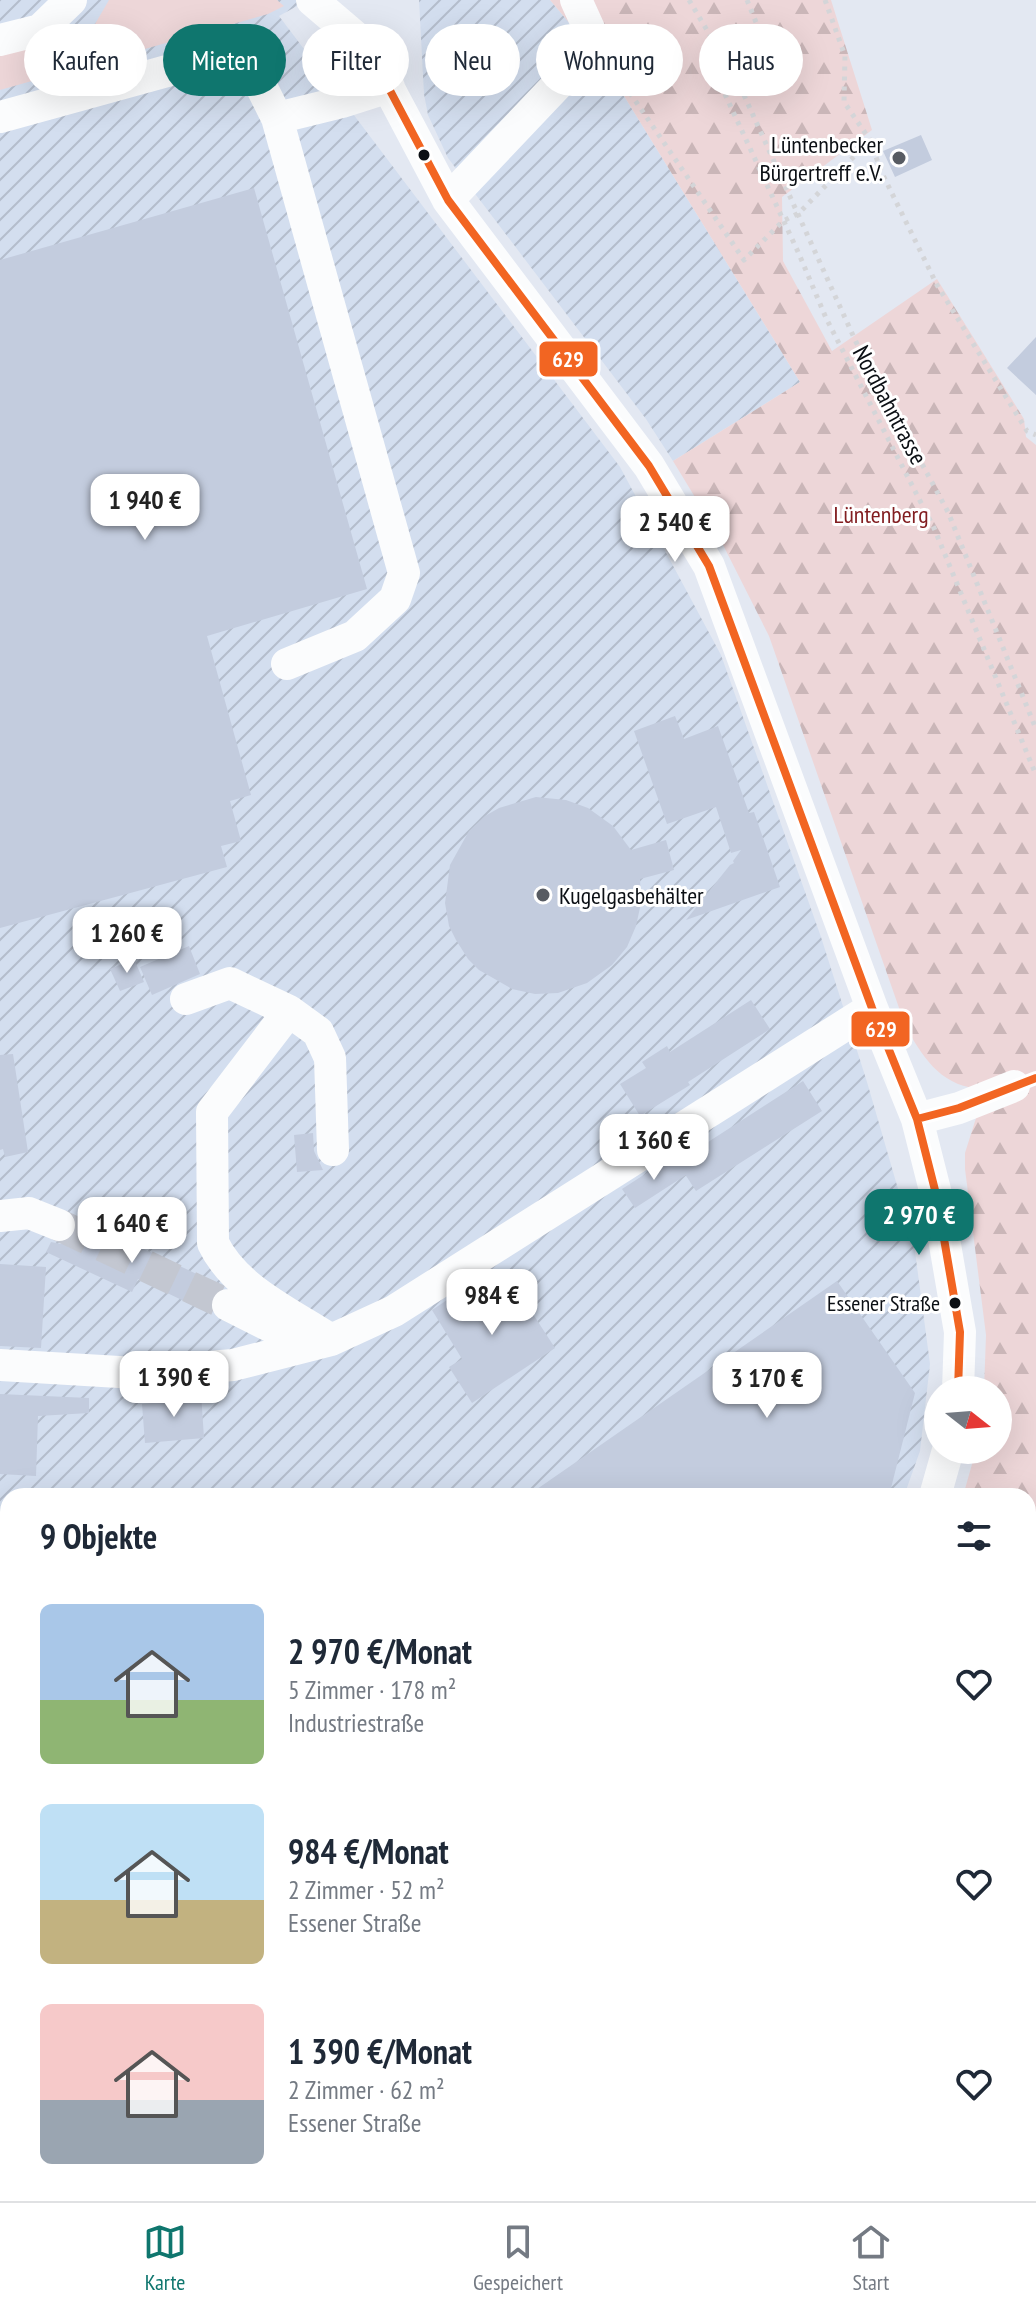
<!DOCTYPE html>
<html lang="de">
<meta charset="utf-8">
<style>
:root{--surface:#fff;--page:#f6f6f7;--text:#1f2937;--muted:#747a83;--line:#e0e1e3;--accent:#0f766e}
body{margin:0;font-family:"PT Sans Narrow",sans-serif;background:var(--page);color:var(--text);height:100vh;display:flex;flex-direction:column;font-size:30px;white-space:nowrap}
*{box-sizing:border-box;margin:0}
p{font-size:26px;color:var(--muted)}
.icon{flex:none;width:44px;height:44px;fill:none;stroke:currentColor;stroke-width:2;stroke-linecap:round;stroke-linejoin:round}
.map{position:relative;flex:1;overflow:hidden}
.panel{position:absolute;left:0px;top:1488px;width:1036px;height:714px;display:flex;flex-direction:column;background:var(--surface);border-radius:24px 24px 0 0;box-shadow:0 8px 32px #0002}
.panel>*{flex:none}
.banner{position:absolute;left:24px;top:24px;width:988px;height:72px;display:flex;gap:16px}
.needle{width:52px;rotate:107deg}
.controls{position:absolute;left:924px;top:1376px;display:grid;gap:16px}
.controls a{display:grid;place-items:center;width:88px;height:88px;border-radius:50%;background:var(--surface);box-shadow:0 8px 32px #0002;font-size:40px}
.price{position:absolute;translate:-50% -68px;padding:0 18px;border-radius:16px;background:#fff;color:#222;font-size:26px;line-height:52px;filter:drop-shadow(0 2px 4px #0008)}
.price::after{content:'';position:absolute;left:50%;top:48px;width:24px;height:18px;margin-left:-12px;background:inherit;clip-path:polygon(0 0,100% 0,50% 100%)}
.price.active{background:var(--accent);color:#fff}
ul{padding:0;list-style:none}
li{display:flex;align-items:center;gap:24px;height:200px;padding:0 40px}
li span{display:grid;place-items:center;flex:none;width:224px;height:160px;border-radius:12px;color:#555}
li>.icon{margin-inline-start:auto}
span .icon{width:96px;height:96px;fill:#fffc;stroke-width:1}
li b{font-size:34px}
h2{display:flex;justify-content:space-between;align-items:center;height:96px;padding:0 40px;font-size:34px}
.pill{padding:0 28px;border-radius:36px;background:var(--surface);box-shadow:0 8px 32px #0002;font-size:28px;line-height:72px}
.pill.active{background:var(--accent);color:#fff}
.dock{display:flex;justify-content:space-around;align-items:center;height:112px;border-top:2px solid var(--line);background:var(--surface);font-size:22px;color:var(--muted)}
.dock a{display:grid;justify-items:center;gap:4px}
.dock .active{color:var(--accent)}
.map>svg:first-child{display:block}
</style>
<div class="map">
<svg width="1036" height="2201" viewBox="0 0 1036 2201">
<defs>
<pattern id="industrial-furrows" width="10" height="10" patternUnits="userSpaceOnUse" patternTransform="scale(2)"><rect width="10" height="10" fill="#d3deef"/><path d="M-1 1l2-2M0 10L10 0M9 11l2-2" fill="none" stroke="#b4bdcc"/></pattern>
<pattern id="forest-firs" width="22" height="20" patternUnits="userSpaceOnUse" patternTransform="scale(2)"><rect width="22" height="20" fill="#edd6d8"/><path d="M5 1l3.5 6h-7zM16 11l3.5 6h-7z" fill="#cab6b8"/></pattern>
</defs>
<rect width="100%" height="100%" fill="#e3e8f2"/>
<!-- industrial -->
<path fill="url(#industrial-furrows)" d="M0,0H308L279,16L620,467L721,655L821,937L867,1082L914,1244L930,1364L920,1451L904,1496H8V2194H1028V1947L1036,1951V2201H0Z
M419,0H550L605,65L800,382L673,461L646,419L448,158L428,115L424,94Z"/>
<!-- grass -->
<path fill="#edd6d8" d="M109,0H277L284,6L268,14L0,90V52L95,24Z"/>
<!-- forest -->
<path fill="url(#forest-firs)" d="M550,0H831L872,130L782,197L783,261L832,351L937,279L1024,419L1026,437L1036,445V1893L1028,1889V1496H963L976,1450H998V1390H984L986,1335L965,1169V1153L976,1118V1088C940,1085 921,1055 905,1025L769,636L718,535L673,461L800,382L605,65Z"/>
<!-- building -->
<path fill="#c3ccde" d="M921,135L932,160L895,177L883,151Z
M254,188L367,589L207,636L251,795L230,801L241,841L221,846L227,867L0,928V260Z
M1036,337V395L1007,368Z
M675,716L684,739L718,726L749,813L754,812L780,887L686,920L730,865L734,863L733,861L741,850L731,853L716,807L667,824L634,731Z
M536,797L566,800L588,808L613,826L631,850L666,840L674,870L640,879L641,903L636,926L627,947L612,965L587,983L558,993L535,994L512,989L479,970L468,959L456,940L449,926L445,903L450,865L469,831L485,816L499,808Z
M189,946L200,974L152,995L140,967Z
M134,959L144,982L120,991L110,969Z
M751,1000L770,1029L688,1082L690,1085L640,1116L620,1084L646,1068L642,1062L667,1046L670,1052Z
M13,1054L28,1152L5,1157L3,1149L0,1150V1055Z
M803,1081L822,1111L696,1191L677,1162Z
M313,1133L314,1151L323,1170L297,1172L294,1135Z
M673,1156L686,1175L635,1208L622,1189Z
M76,1217L220,1285L222,1288L211,1297L209,1305L211,1314L138,1279L132,1292L46,1252L51,1242L61,1244L71,1239L77,1231Z
M0,1264L46,1267L41,1348L0,1346Z
M509,1277L555,1348L472,1403L449,1367L462,1359L432,1310L462,1290L470,1303Z
M837,1281L915,1393L889,1496H527Z
M201,1393L204,1438L145,1443L142,1404L161,1402L160,1396Z
M0,1394L89,1398V1413L38,1416L36,1476L0,1474Z"/>
<g fill="none" stroke-linecap="round" stroke-linejoin="round">
<!-- minor-tunnel -->
<path stroke="#c3c7d1" stroke-width="32" stroke-dasharray="32 16" stroke-linecap="butt" d="M59,1225L228,1305"/>
<!-- path -->
<path stroke="#d4d5d8" stroke-width="5" stroke-dasharray="4 6" stroke-linecap="butt" d="M689,0L738,82L856,342L948,512L1036,729
M747,0L764,42L759,71L723,90L799,254L826,318L934,528L1036,775
M825,0L845,56L844,102L870,140L881,171L937,285L1027,431L1036,435
M613,68L744,260L783,221L799,213L870,140"/>
<!-- minor -->
<path stroke="#fbfcfd" stroke-width="32" d="M312,0L367,47L448,200L649,466L709,566L872,1008L917,1119L937,1198L960,1332L958,1390
M0,40L40,30L71,0
M0,117L243,50L277,118L342,102L389,87
M277,118L404,573L395,599L355,636L287,664
M448,200L596,44L576,0
M186,999L230,983L289,1011L212,1112L213,1243C235,1289 290,1313 331,1340
M289,1011L318,1032L330,1058L333,1150
M917,1119L959,1108L1014,1086
M0,1216L29,1213L59,1225
M228,1305L300,1341
M0,1365L136,1373L233,1365L331,1340L394,1311L872,1008
M935,1496L948,1450
M1028,1923L1036,1928
M0,2021L8,2022
M660,2194V2201"/>
<defs>
<path id="bus-1" d="M367,47L448,200L649,466L709,566L872,1008L917,1119L937,1198L960,1332L958,1390
M917,1119L959,1108L1036,1078"/>
</defs>
<!-- bus-1 casing -->
<use href="#bus-1" stroke="#fff" stroke-width="14"/>
<!-- bus-1 -->
<use href="#bus-1" stroke="#f26522" stroke-width="8"/>
</g>
<!-- markers -->
<g fill="#0b0f14" stroke="#fff" stroke-width="3">
<circle cx="424" cy="155" r="7"/>
<circle cx="955" cy="1303" r="7"/>
</g>
<g fill="#575b62" stroke="#fff" stroke-width="3">
<circle cx="899" cy="158" r="8"/>
<circle cx="543" cy="895" r="8"/>
</g>
<g text-anchor="middle" dominant-baseline="central" stroke-width="6" stroke-linejoin="round" paint-order="stroke">
<!-- bus labels -->
<g font-size="22" fill="#0b0f14" stroke="#fff" text-anchor="end">
<text x="940" y="1303">Essener Straße</text>
</g>
<!-- poi labels -->
<g font-size="24" fill="#0b0f14" stroke="#fff" text-anchor="end">
<text x="883" y="144">Lüntenbecker<tspan x="883" dy="28">Bürgertreff e.V.</tspan></text>
<text x="559" y="895" text-anchor="start">Kugelgasbehälter</text>
</g>
<!-- street labels -->
<g font-size="24" fill="#0b0f14" stroke="#fff">
<text transform="translate(890 405) rotate(62)">Nordbahntrasse</text>
</g>
<!-- park labels -->
<g font-size="24" fill="#821e21" stroke="#fff">
<text x="881" y="514">Lüntenberg</text>
</g>
</g>
<g stroke="#fff" stroke-width="3">
<rect x="538" y="340" width="61" height="38" rx="8" fill="#f26522"/>
<rect x="850" y="1010" width="61" height="38" rx="8" fill="#f26522"/>
</g>
<g font-size="22" text-anchor="middle" font-weight="bold" fill="#fff">
<text x="568" y="367">629</text>
<text x="881" y="1037">629</text>
</g>
</svg>
<div class="controls">
<a><svg class="needle" viewBox="-14 -14 28 28"><path d="M0-13l5 13h-10z" fill="#e53935"/><path d="M0 13l5-13h-10z" fill="#747a83"/></svg></a>
</div>
<b class="price" style="left:145px;top:542px">1 940 €</b>
<b class="price" style="left:675px;top:564px">2 540 €</b>
<b class="price" style="left:127px;top:975px">1 260 €</b>
<b class="price" style="left:654px;top:1182px">1 360 €</b>
<b class="price active" style="left:919px;top:1257px">2 970 €</b>
<b class="price" style="left:132px;top:1265px">1 640 €</b>
<b class="price" style="left:492px;top:1337px">984 €</b>
<b class="price" style="left:174px;top:1419px">1 390 €</b>
<b class="price" style="left:767px;top:1420px">3 170 €</b>
<div class="banner">
<a class="pill">Kaufen</a>
<a class="pill active">Mieten</a>
<a class="pill">Filter</a>
<a class="pill">Neu</a>
<a class="pill">Wohnung</a>
<a class="pill">Haus</a>
</div>
<section class="panel">
<h2>9 Objekte<svg class="icon" aria-label="filters" viewBox="0 0 24 24"><path d="M4 7h16M4 17h16"/><circle cx="9" cy="7" r="2"/><circle cx="15" cy="17" r="2"/></svg></h2>
<ul>
<li><span style="background:linear-gradient(#a9c7e8 60%,#8fb573 0)"><svg class="icon" aria-label="home" viewBox="0 0 24 24"><path d="M3 11l9-7 9 7M6 9v11h12V9"/></svg></span><div><b>2 970 €/Monat</b><p>5 Zimmer · 178 m²</p><p>Industriestraße</p></div><svg class="icon" aria-label="heart" viewBox="0 0 24 24"><path d="M12 20l-8-8c-3-5 5-10 8-4 3-6 11-1 8 4z"/></svg></li>
<li><span style="background:linear-gradient(#bfe0f5 60%,#c2b280 0)"><svg class="icon" aria-label="home" viewBox="0 0 24 24"><path d="M3 11l9-7 9 7M6 9v11h12V9"/></svg></span><div><b>984 €/Monat</b><p>2 Zimmer · 52 m²</p><p>Essener Straße</p></div><svg class="icon" aria-label="heart" viewBox="0 0 24 24"><path d="M12 20l-8-8c-3-5 5-10 8-4 3-6 11-1 8 4z"/></svg></li>
<li><span style="background:linear-gradient(#f6c9c9 60%,#9aa5b1 0)"><svg class="icon" aria-label="home" viewBox="0 0 24 24"><path d="M3 11l9-7 9 7M6 9v11h12V9"/></svg></span><div><b>1 390 €/Monat</b><p>2 Zimmer · 62 m²</p><p>Essener Straße</p></div><svg class="icon" aria-label="heart" viewBox="0 0 24 24"><path d="M12 20l-8-8c-3-5 5-10 8-4 3-6 11-1 8 4z"/></svg></li>
</ul>
</section>
</div>
<nav class="dock">
<a class="active"><svg class="icon" aria-label="map" viewBox="0 0 24 24"><path d="M3 6l6-2 6 2 6-2v14l-6 2-6-2-6 2zM9 4v14M15 6v14"/></svg>Karte</a>
<a><svg class="icon" aria-label="saved" viewBox="0 0 24 24"><path d="M7 4h10v16l-5-4-5 4z"/></svg>Gespeichert</a>
<a><svg class="icon" aria-label="home" viewBox="0 0 24 24"><path d="M3 11l9-7 9 7M6 9v11h12V9"/></svg>Start</a>
</nav>
